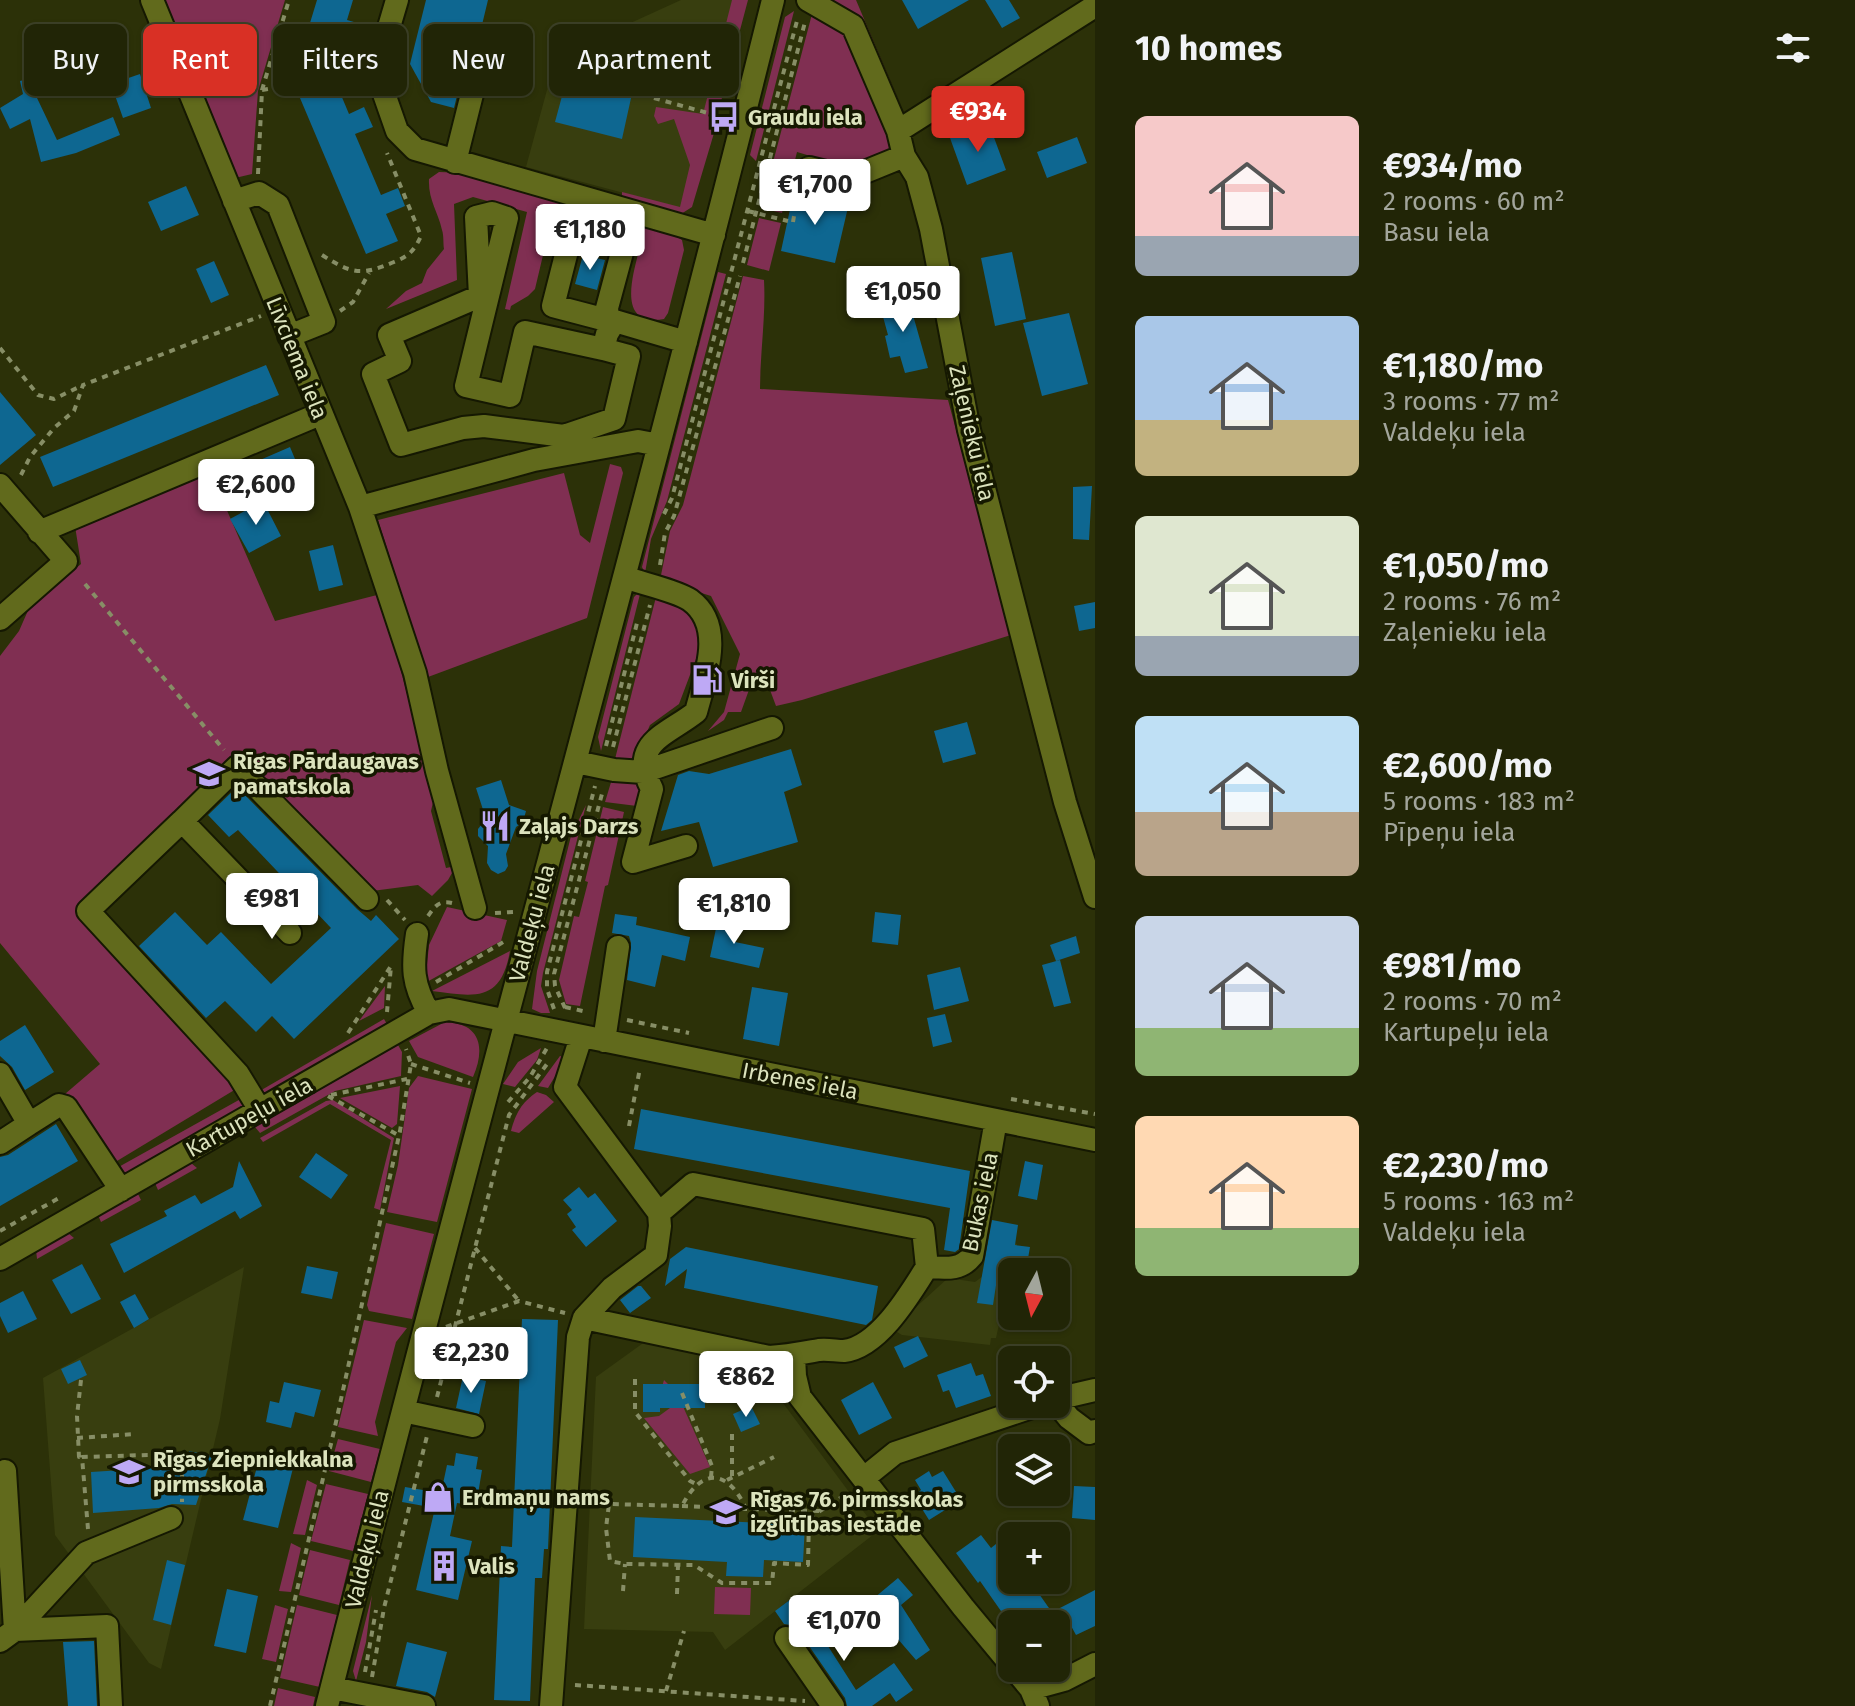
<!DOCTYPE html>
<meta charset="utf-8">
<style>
:root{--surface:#212506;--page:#2d3114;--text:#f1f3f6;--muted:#a2a59b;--line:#3e4228;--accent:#d93025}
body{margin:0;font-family:"Fira Sans",sans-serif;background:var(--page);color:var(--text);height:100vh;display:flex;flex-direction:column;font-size:30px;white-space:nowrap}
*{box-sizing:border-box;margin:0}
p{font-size:26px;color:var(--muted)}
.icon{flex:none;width:44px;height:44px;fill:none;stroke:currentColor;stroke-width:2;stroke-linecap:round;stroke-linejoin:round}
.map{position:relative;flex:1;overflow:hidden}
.panel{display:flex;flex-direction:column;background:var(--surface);width:760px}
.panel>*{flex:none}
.guide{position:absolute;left:24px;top:24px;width:760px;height:72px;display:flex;gap:16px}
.needle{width:52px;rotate:187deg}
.tools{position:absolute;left:998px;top:1258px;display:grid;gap:16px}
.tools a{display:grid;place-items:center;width:72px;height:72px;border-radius:12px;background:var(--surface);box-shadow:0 2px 6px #0004,0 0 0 2px var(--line);font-size:40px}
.price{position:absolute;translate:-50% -68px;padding:0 18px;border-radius:8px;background:#fff;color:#222;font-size:26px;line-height:52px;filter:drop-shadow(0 2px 4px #0008)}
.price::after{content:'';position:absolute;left:50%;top:48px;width:24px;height:18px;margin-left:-12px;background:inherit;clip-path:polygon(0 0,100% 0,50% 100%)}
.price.active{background:var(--accent);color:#fff}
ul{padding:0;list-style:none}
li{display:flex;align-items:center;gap:24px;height:200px;padding:0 40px}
li span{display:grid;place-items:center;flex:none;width:224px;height:160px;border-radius:12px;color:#555}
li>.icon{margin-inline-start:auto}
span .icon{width:96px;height:96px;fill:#fffc;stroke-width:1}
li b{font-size:34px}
h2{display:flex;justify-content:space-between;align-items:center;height:96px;padding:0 40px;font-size:34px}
.pill{padding:0 28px;border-radius:12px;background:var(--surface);box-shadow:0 2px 6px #0004,0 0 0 2px var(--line);font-size:28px;line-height:72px}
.pill.active{background:var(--accent);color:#fff}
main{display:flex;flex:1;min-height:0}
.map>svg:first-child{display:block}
</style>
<main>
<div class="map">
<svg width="1095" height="1706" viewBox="0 0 1095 1706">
<rect width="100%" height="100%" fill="#2c3108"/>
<!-- built -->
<path fill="#383e0f" d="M681,0H737L684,209L526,167L556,57Z
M999,1239L1017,1244L996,1338H991L990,1345L902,1335L892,1329L948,1278L975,1282L990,1271Z
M244,1267L220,1419L161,1669L149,1663L55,1535L43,1378Z
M646,1341L754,1364L878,1531L725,1650L713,1632L584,1629L596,1377Z"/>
<!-- green -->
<path fill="#802f52" d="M160,0H285L258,91L252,174L235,178Z
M732,0H748L719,109L717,112L709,113L708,116L717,123L692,207L681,214H673L622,198V192L680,207L690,165L674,119L658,124L654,116L656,107L703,114Z
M825,0H856L900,104L892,98Z
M794,11L756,161L750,155L785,17Z
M812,14L837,26L848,38L868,80V92L892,148C873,183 826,160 797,152L782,213L761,208Z
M439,172L465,173L531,195L677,237L682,240L684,250L668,313L664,319C616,327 633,276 639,250L630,235L553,213L535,289L528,296L511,306L510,310L505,309L527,212L473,197L454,204L457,280L386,309L406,291L422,283L427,270L444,249C443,243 444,236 442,230C438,211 428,200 429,179Z
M759,218L781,223L769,271L747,265Z
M718,272L726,274L667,501L651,539L645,573L642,567Z
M743,276L764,280C766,316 760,353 760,389L948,400L1011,635L802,700L776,706L770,690L750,687L741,712H728L724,720L708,731L724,712L740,654L711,596L660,580L670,531L683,505Z
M610,464L621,467L623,473L587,618L428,677L378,520L564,473L580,535L590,543Z
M209,469L275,621L381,594L434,798L431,811L446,868L456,866L448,880L432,896L418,885L372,891L237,753L75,911L241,1086L112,1164L65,1094L100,1064L0,943V656L19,631L30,606L81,564L75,526Z
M637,594H640L601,751L598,737L634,597Z
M656,597L686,608L698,624L700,635L699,651L679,704L650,725L636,757L630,761L615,759Z
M612,779L639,785L643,791L637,806L605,802Z
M586,805L543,973L541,986L550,1013H541L532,1009L537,971L571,836Z
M603,807L624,812L608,885L605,886L580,1006L566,1004L559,980L574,916L579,917L588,882L585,881Z
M447,907L507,920L501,941L425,983L429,945Z
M510,951C501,1002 476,997 432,991Z
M385,986L384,1008L359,1021Z
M384,1019L388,1026L262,1099L258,1092Z
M445,1022C480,1023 486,1047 473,1077L418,1057L409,1041Z
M398,1045L402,1052L401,1076L335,1091L260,1133L255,1127Z
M541,1048L537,1060L515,1087L503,1084L518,1062Z
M560,1056L566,1058L548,1088L538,1086Z
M418,1076L472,1089L437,1222L387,1212L398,1165L409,1088Z
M400,1086L397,1124L392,1128L340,1098Z
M537,1092L546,1095L554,1102L519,1133L511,1131C516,1113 521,1103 537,1092Z
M246,1096V1106L129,1173L120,1174L115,1169Z
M333,1100L394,1138L380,1210L374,1208L391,1140L330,1104L263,1142L260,1138L326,1101Z
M191,1163L197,1168L158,1190L155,1183Z
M138,1194L141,1200L101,1222L98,1215Z
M386,1223L434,1234L412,1319L369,1311L367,1305Z
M68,1233L74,1238L72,1239L37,1259L36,1250Z
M364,1320L407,1328L396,1342L375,1422L378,1436L338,1427Z
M664,1380L677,1393L710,1467L690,1474L644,1418L659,1416L670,1408L661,1390Z
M338,1439L380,1449L371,1482L329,1471Z
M307,1480L317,1485L305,1535L293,1534Z
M326,1484L368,1494L353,1551L311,1541Z
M291,1543L301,1548L291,1592L279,1591Z
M310,1550L350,1560L339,1605L299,1595Z
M715,1587L751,1588L750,1615L714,1614Z
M372,1595L366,1642L356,1681L353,1671Z
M275,1605L288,1609L276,1662L262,1659Z
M297,1605L337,1615L320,1687L280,1678Z
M278,1688L315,1697L313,1706H274Z"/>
<!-- building -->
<path fill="#0e6791" d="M317,0H353L347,20L368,26L362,48L341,42L333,69L299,59Z
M426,0H488L481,29L471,39L454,108L431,102L410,64Z
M902,0H969L918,29Z
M985,0H1009L1020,18L1002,28Z
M642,22L650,38L638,73L640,78L635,80L622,139L555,122L565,85L559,83L567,56Z
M140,74L151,108L123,118L111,84Z
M28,79L57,140L113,117L120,135L76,153L41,162L30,119L10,129L0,108L23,94L20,81Z
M336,83L349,114L364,107L373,127L355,134L381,195L398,188L405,206L386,214L398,241L366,254L300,98Z
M989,124L1006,170L967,185L950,138Z
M1077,137L1087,163L1047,178L1037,152Z
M186,186L199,215L161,231L148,202Z
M794,191L849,203L835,263L781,251Z
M1012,252L1026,319L995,326L981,258Z
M583,255L605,260L597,290L575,284Z
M214,261L229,295L211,303L196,269Z
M907,294L928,368L905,373L900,356L890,358L885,336L888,335L879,302Z
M1069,313L1088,384L1042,396L1023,323Z
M266,365L279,395L53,487L40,457Z
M0,392L36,435L0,465Z
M290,447L305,483L274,495L260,460Z
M1092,486L1089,540L1073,539V487Z
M263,501L281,536L249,553L230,519Z
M333,545L343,585L319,591L309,551Z
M1095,602V628L1079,631L1074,606Z
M967,722L976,754L943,763L934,731Z
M791,749L802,785L784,792L798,842L713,867L699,822L661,831L678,775L689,771L709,774Z
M501,780L509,805L526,811L523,822L516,827L506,854L508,866L505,871L498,874L491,870L487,863L488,846L478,836V829L486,819L476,788Z
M237,787L357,909L371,921L376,915L399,939L294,1039L272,1016L256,1032L225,1001L206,1018L139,946L175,912L207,945L221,932L271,984L331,928L238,830L229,837L208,815Z
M875,912L901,915L898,945L872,942Z
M615,914L637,917L636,925L690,937L685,961L662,955L655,987L627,980L631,943L629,936L612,933Z
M718,919L739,923L735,942L764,948L759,968L710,957Z
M1076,936L1080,953L1056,961L1050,945Z
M1060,960L1071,1003L1054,1007L1042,965Z
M960,967L969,1001L934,1010L927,975Z
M752,987L788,993L779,1046L743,1039Z
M945,1014L952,1042L933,1047L927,1018Z
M25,1025L54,1072L25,1090L12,1067L0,1056V1041Z
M641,1109L970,1171L959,1249L955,1252L944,1250L950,1208L634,1149Z
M56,1124L78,1161L0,1206V1157L8,1155Z
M316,1153L348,1175L331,1199L299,1177Z
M239,1161L262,1206L240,1219L235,1211L124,1273L110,1244L167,1216L164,1211L195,1195L201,1204L233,1187Z
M1025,1161L1043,1165L1037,1200L1018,1196Z
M579,1187L588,1198L595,1193L617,1221L586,1247L572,1230L576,1227L567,1214L572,1210L563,1200Z
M992,1220L1018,1225L1015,1245L1030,1247L1026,1270L999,1266L993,1305L977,1303Z
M686,1247L878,1286L872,1320L866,1325L684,1288L687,1269L665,1286L670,1259Z
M82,1264L101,1299L71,1314L52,1280Z
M307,1266L338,1272L332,1299L301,1293Z
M638,1286H641L651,1298L630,1313L620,1300Z
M23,1291L37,1319L8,1333L0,1316V1303Z
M135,1294L149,1319L134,1328L120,1302Z
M522,1319L558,1320L548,1549H544L542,1578H535L530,1701L494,1700L501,1546L512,1547Z
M918,1336L928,1356L904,1368L894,1347Z
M80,1360L87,1375L68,1384L61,1369Z
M971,1363L976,1376L983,1374L991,1396L956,1408L949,1390L943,1392L937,1375Z
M463,1376L486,1381L479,1414L456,1408Z
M284,1382L321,1390L314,1417L295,1412L291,1428L266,1422L270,1401L279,1403Z
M873,1382L892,1418L859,1435L841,1400Z
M643,1384H705V1408H660V1412H643Z
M751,1406L760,1424L741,1432L733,1414Z
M189,1451L212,1456L196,1505L172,1504L159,1508L93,1513L91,1472L185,1466L188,1464Z
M456,1453L478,1457L476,1469L482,1470L476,1506L457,1503L450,1536L472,1541L458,1600L416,1590L435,1508L402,1502L405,1487L441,1493L447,1465L454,1466Z
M259,1459L293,1468L278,1528L243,1520Z
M929,1471L932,1477L943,1471L961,1500L929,1520L914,1496L921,1490L915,1480Z
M1074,1486L1095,1487V1520L1072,1518Z
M635,1517L805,1525L803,1562L764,1560L763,1577L726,1576L727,1562L633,1557Z
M981,1535L991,1548L1001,1540L1012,1556V1580H1019L1028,1593L1037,1591L1056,1618V1610L1095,1590V1626L1076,1635L1070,1624H1010L980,1581L978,1583L956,1553Z
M167,1560L185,1565L171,1625L153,1620Z
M898,1578L913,1595L901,1605L930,1650L916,1660L871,1608L878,1603L874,1598Z
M227,1589L258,1596L246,1653L214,1646Z
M791,1599H798L856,1690L894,1663L913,1690L896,1702L890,1693L872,1706H847L845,1698L798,1630L791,1625L784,1624L775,1611Z
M94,1641L97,1706H68L63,1642Z
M407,1642L447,1652L435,1697L427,1692L396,1686Z"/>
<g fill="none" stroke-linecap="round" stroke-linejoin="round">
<defs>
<path id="minor" d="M152,0L360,507L415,673L437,771L475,908
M397,0L376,71L397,131L415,149L714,235
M808,0L853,26L898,131L904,156L917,177L931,229L969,430L1065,802L1095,897
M898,131L1095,6
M455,162L485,42
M809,168L850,178L904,156
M234,201L259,193L278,205L324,322L289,336
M603,349L525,332L510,396L466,386L507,218L492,213L476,217L480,296L389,335L400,361L373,374L401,445L463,428L484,426L564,436L614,419L629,356L603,349L607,334L614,322L553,306L572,231L624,245L607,308L608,319L686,342
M0,485L66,561L0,619
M360,507L534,460L638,441L659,445
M39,532L320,414
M624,577C640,583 677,591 690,600C726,626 705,677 696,712C667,735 628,743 652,789L633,862L686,846
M576,762L614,770L643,772L772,728
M182,821L237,767L367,899
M417,934C412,967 412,984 429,1013
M581,1037L565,1087L659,1213L660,1226L656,1255L612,1288L584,1318
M604,1041L618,947
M0,1074L29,1124L0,1143
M260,1110L238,1074L88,911L182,821L290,933
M29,1124L59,1105L66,1107L121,1190
M659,1213L693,1184L923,1229L927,1267
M0,1259L429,1013L449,1009L1095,1140
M794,1356L795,1376L800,1397L963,1607L1031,1689L1038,1706
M1056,1399L1095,1390
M1056,1402L1069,1418L1089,1433L1095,1431
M403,1411L473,1426
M5,1471L15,1630L107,1626L111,1706
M864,1478L895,1453L1041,1404
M786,1638L833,1706
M0,1641L15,1630L86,1553L171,1518
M332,1688L424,1706
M1031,1689L1064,1680L1095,1664
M327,1706C471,1136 631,570 773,0
M551,1706L578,1337L584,1318L769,1357C787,1356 802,1353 819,1350C828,1349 836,1351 844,1351C879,1347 910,1294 927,1267C945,1268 960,1271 972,1256L996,1120"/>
</defs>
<!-- minor casing -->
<use href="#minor" stroke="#151802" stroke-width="26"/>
<!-- path -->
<path stroke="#878e66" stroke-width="4" stroke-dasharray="6 6" stroke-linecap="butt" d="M262,90L358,74
M654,98L722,117
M258,174L262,90L289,0
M748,211L788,221
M793,222L794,216
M322,255C352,274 361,276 394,262C409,256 414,251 421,236L387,153
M743,263L805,22
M340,311L353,302L369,273
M0,348L38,395L54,399L83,385
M21,475L30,457L54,428L74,411L83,385L261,316
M664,514L672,498L798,17
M660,565L665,533L674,516L740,276
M85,584L224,750
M606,746L638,619
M613,747L650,605
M387,900L405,920
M495,913L513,912
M428,916C435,906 439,900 452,903
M436,982L505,941
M565,1007L587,1012
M565,1008L555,986L554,974L603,790
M554,1009L547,989V972L595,786
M627,1020L689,1033
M348,1033L391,966L387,1012
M411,1064L470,1083
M331,1095L407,1079
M328,1096L398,1135
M1011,1099L1095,1114
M508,1102L530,1077L547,1048
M629,1126L640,1068
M0,1231L59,1198
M475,1248L519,1301
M446,1327L519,1301L565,1313
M635,1379V1412L690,1481L696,1484
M81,1380L77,1416L79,1457H82
M682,1393L712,1466L711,1477
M437,1397L509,1115L550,1060
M732,1434V1476
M77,1438L135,1434
M727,1480L774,1457
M682,1506L746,1509
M819,1511L746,1509C729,1470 702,1466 682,1506L609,1504L606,1528L610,1561L625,1564L694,1565L722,1583H772L774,1563L808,1565L809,1518L848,1493
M88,1529L82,1457L179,1454L180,1468H182V1502
M623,1591L625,1564
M677,1594L678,1565
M365,1672L376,1610
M372,1677L384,1608L427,1436
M575,1685L805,1701
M666,1691L684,1631
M270,1706L334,1431L400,1131L411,1064L406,1049"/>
<!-- minor -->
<use href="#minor" stroke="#616a1c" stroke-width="22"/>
</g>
<!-- icons -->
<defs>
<symbol id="bus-bare" viewBox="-9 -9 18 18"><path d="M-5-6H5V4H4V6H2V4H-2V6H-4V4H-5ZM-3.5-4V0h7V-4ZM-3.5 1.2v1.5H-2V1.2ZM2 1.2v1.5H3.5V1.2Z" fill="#bea9f5" stroke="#151800" stroke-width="2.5" paint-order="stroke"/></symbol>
<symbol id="fuel-bare" viewBox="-9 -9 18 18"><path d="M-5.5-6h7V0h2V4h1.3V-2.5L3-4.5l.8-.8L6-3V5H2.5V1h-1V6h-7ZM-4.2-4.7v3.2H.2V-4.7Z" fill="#bea9f5" stroke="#151800" stroke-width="2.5" paint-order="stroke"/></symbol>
<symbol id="school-bare" viewBox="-9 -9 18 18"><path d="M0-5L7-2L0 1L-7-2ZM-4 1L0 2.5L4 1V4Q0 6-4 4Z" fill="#bea9f5" stroke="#151800" stroke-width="2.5" paint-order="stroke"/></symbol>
<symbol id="restaurant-bare" viewBox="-9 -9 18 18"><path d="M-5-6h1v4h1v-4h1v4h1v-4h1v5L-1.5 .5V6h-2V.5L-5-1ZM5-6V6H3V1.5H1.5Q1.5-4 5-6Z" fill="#bea9f5" stroke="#151800" stroke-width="2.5" paint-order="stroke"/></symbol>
<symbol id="shop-bare" viewBox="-9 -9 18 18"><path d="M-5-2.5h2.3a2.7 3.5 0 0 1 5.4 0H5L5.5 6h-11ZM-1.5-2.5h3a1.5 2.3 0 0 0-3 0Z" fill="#bea9f5" stroke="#151800" stroke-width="2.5" paint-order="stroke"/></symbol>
<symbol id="building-bare" viewBox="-9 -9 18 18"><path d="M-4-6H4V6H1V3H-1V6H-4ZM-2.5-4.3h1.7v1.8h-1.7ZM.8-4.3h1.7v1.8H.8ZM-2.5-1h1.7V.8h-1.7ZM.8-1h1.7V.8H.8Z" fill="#bea9f5" stroke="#151800" stroke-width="2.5" paint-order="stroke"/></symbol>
</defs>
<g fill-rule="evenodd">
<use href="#bus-bare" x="702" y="95" width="44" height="44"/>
<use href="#fuel-bare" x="685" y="658" width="44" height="44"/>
<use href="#school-bare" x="187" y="752" width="44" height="44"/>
<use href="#restaurant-bare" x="473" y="804" width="44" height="44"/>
<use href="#school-bare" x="107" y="1450" width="44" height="44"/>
<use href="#shop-bare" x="416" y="1475" width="44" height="44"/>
<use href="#school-bare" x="704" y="1490" width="44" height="44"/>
<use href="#building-bare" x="422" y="1544" width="44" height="44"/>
</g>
<g text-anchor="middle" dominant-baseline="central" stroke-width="7" stroke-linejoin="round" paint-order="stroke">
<!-- poi labels -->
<g font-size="22" font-weight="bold" fill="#dce3bd" stroke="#151800" text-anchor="start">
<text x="748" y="117">Graudu iela</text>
<text x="731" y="680">Virši</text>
<text x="233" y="761">Rīgas Pārdaugavas<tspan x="233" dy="25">pamatskola</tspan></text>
<text x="519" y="826">Zaļajs Darzs</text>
<text x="153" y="1459">Rīgas Ziepniekkalna<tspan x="153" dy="25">pirmsskola</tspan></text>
<text x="462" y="1497">Erdmaņu nams</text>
<text x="750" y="1499">Rīgas 76. pirmsskolas<tspan x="750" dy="25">izglītības iestāde</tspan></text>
<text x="468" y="1566">Valis</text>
</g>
<!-- street labels -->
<g font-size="22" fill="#dce3bd" stroke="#151800">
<text transform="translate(297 358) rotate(68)">Līvciema iela</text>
<text transform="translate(972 433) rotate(77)">Zaļenieku iela</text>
<text transform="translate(532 923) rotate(-75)">Valdeķu iela</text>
<text transform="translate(800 1081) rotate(11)">Irbenes iela</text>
<text transform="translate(249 1117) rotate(-29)">Kartupeļu iela</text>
<text transform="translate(980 1202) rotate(-78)">Bukas iela</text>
<text transform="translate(367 1549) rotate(-76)">Valdeķu iela</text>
</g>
</g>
</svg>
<div class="tools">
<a><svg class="needle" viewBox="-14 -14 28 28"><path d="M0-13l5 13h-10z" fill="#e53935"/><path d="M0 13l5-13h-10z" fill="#a2a59b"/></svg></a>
<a><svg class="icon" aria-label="locate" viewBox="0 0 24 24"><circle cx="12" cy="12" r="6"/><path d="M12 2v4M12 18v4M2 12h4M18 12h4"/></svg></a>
<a><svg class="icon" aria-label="layers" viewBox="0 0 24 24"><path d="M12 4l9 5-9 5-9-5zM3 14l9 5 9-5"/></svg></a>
<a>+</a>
<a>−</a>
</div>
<b class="price active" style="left:978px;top:154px">€934</b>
<b class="price" style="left:815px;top:227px">€1,700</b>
<b class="price" style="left:590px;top:272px">€1,180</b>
<b class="price" style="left:903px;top:334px">€1,050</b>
<b class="price" style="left:256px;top:527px">€2,600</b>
<b class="price" style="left:272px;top:941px">€981</b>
<b class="price" style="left:734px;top:946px">€1,810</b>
<b class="price" style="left:471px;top:1395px">€2,230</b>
<b class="price" style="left:746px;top:1419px">€862</b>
<b class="price" style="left:844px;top:1663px">€1,070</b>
<div class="guide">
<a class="pill">Buy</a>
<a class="pill active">Rent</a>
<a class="pill">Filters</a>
<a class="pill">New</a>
<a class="pill">Apartment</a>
</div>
</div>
<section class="panel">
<h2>10 homes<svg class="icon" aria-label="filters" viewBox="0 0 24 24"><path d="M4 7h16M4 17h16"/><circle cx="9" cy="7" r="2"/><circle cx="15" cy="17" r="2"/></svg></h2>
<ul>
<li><span style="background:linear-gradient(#f6c9c9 75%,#9aa5b1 0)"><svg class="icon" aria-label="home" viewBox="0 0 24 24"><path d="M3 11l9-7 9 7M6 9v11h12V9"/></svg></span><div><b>€934/mo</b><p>2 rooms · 60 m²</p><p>Basu iela</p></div></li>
<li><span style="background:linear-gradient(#a9c7e8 65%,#c2b280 0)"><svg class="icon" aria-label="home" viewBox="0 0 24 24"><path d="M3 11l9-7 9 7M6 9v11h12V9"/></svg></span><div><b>€1,180/mo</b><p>3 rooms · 77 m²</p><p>Valdeķu iela</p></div></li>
<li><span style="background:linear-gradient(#dfe7d0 75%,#9aa5b1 0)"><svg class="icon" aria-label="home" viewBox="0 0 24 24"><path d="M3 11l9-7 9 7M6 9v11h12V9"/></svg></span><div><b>€1,050/mo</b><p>2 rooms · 76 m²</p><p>Zaļenieku iela</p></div></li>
<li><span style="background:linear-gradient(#bfe0f5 60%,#b9a48a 0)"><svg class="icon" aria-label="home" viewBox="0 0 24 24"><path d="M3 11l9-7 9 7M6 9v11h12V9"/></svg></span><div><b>€2,600/mo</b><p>5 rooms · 183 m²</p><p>Pīpeņu iela</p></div></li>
<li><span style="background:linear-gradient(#c9d6e8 70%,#8fb573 0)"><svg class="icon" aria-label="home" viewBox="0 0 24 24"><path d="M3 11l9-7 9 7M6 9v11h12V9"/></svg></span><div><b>€981/mo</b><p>2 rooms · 70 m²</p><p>Kartupeļu iela</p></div></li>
<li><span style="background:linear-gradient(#ffd9b3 70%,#8fb573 0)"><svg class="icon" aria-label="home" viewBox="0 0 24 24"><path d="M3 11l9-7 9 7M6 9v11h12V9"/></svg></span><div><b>€2,230/mo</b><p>5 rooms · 163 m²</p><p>Valdeķu iela</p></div></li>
</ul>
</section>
</main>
